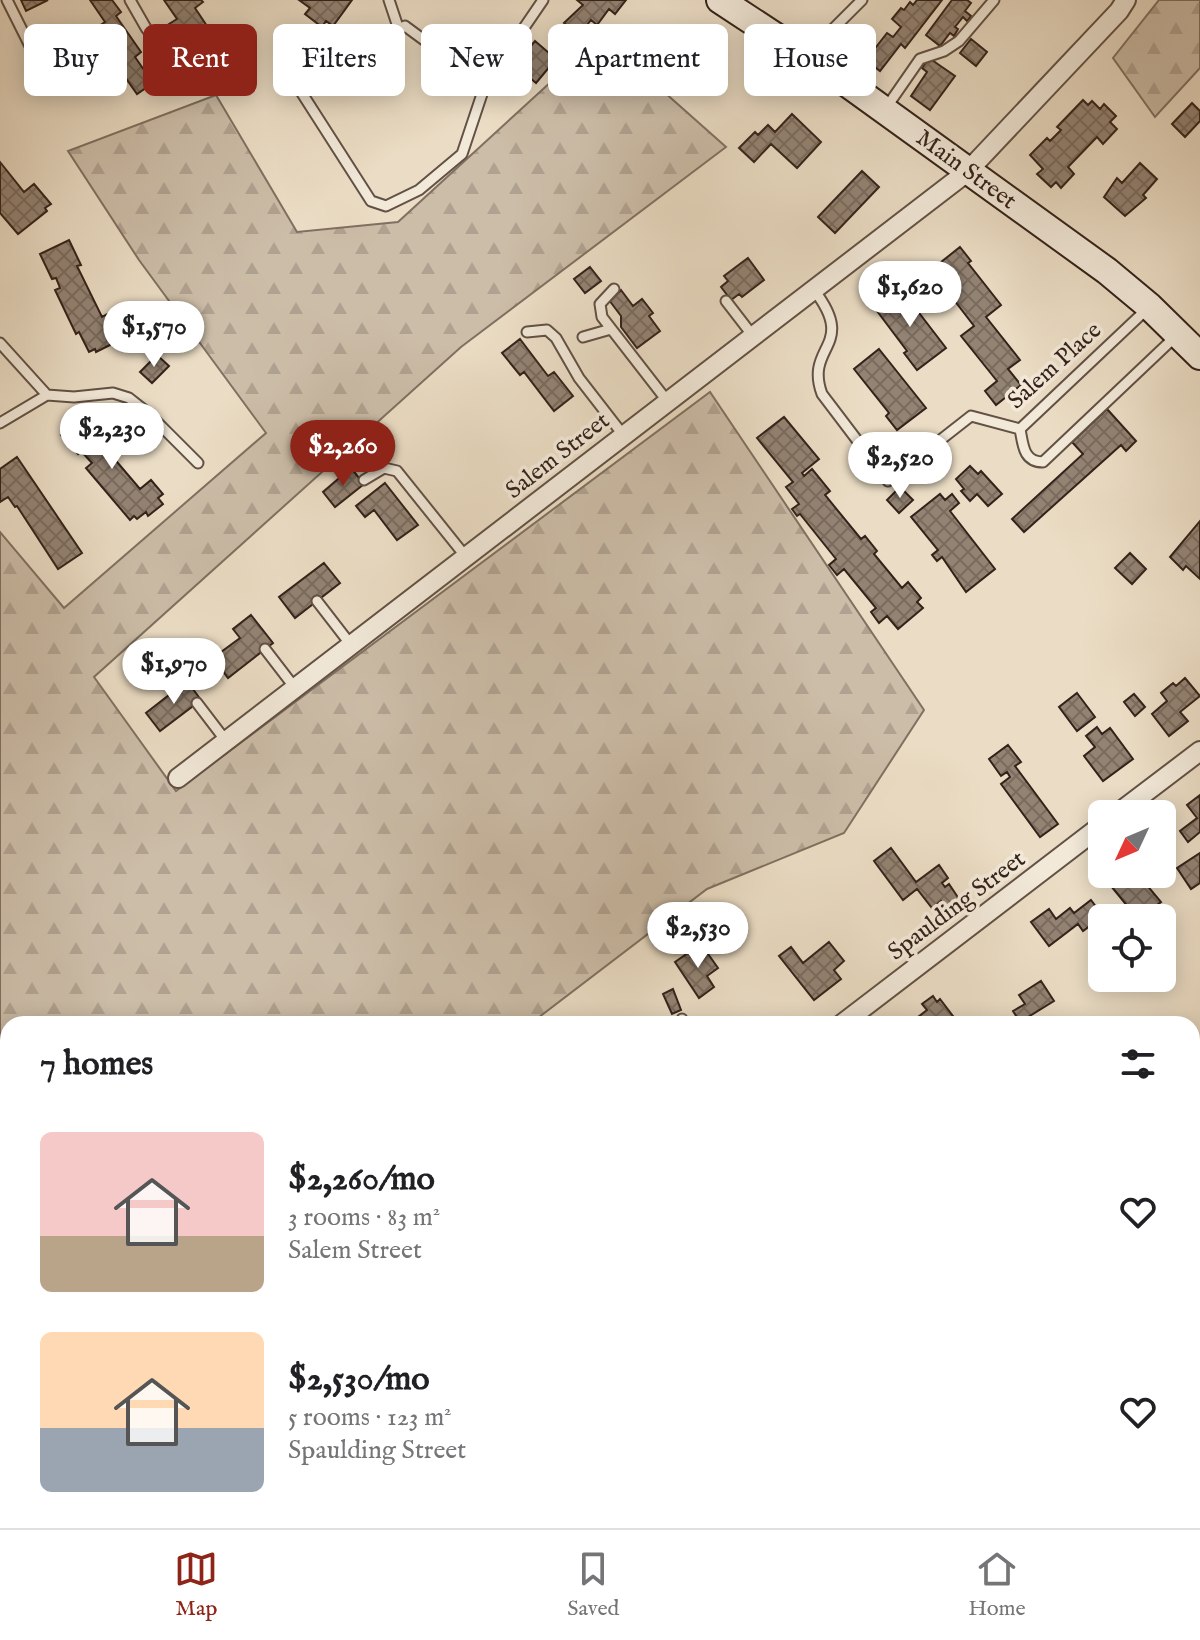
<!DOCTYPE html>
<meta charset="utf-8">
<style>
:root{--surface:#fff;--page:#f2f2f2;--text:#202124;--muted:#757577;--line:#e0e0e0;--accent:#8f2418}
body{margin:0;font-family:"IM FELL English",serif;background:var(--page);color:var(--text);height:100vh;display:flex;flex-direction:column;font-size:30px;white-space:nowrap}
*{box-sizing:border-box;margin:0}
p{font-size:26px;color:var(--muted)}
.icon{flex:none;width:44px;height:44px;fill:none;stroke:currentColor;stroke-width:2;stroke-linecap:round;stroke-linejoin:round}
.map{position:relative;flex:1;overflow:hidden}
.side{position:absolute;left:0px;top:1016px;width:1200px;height:512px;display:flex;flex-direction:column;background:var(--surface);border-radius:24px 24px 0 0;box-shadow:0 4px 20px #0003}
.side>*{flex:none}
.top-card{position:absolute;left:24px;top:24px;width:1152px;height:72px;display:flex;gap:16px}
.needle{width:52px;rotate:226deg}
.tools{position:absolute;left:1088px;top:800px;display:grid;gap:16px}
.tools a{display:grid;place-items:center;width:88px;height:88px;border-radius:12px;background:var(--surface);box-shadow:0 4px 20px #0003;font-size:40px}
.price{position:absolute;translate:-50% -68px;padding:0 18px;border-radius:28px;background:#fff;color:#222;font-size:26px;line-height:52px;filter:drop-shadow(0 2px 4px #0008)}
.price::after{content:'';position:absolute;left:50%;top:48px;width:24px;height:18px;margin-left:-12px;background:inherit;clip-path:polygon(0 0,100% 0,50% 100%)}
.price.active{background:var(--accent);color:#fff}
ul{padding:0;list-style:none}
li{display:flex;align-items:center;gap:24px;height:200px;padding:0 40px}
li span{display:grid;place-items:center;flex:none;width:224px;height:160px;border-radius:12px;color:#555}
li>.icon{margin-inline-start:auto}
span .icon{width:96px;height:96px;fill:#fffc;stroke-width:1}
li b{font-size:34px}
h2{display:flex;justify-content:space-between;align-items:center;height:96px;padding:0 40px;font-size:34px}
.chip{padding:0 28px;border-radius:12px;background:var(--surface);box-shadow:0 4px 20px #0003;font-size:28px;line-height:72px}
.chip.active{background:var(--accent);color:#fff}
.menu{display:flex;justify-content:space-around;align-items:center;height:112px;border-top:2px solid var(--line);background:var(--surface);font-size:22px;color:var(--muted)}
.menu a{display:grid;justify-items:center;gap:4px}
.menu .active{color:var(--accent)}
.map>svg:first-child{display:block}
</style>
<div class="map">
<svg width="1200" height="1528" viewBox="0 0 1200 1528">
<defs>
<pattern id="forest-firs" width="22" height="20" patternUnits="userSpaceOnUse" patternTransform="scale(2)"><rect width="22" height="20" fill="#ccbda8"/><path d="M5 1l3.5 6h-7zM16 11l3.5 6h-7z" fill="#b0a290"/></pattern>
<pattern id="building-cross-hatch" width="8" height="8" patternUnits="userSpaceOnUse" patternTransform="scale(2)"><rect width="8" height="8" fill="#938373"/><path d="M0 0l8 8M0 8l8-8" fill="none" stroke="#796b5e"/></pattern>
</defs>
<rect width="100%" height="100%" fill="#ebddc5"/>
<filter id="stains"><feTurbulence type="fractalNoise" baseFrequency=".0025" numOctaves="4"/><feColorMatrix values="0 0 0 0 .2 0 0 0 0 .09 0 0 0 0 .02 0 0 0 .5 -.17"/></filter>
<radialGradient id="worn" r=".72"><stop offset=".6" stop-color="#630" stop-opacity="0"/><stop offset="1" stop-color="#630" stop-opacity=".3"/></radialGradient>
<!-- forest -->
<path fill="url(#forest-firs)" stroke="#807061" stroke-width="2" d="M1159,0H1200V68L1155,117L1113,58Z
M601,36L726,147L461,347L94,677L176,791L710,392L924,710L844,833L707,889L530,1024H8V1316L0,1319V532L64,608L266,433L139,260L68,151L216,95L297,232L398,222Z"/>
<!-- building -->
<path fill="url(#building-cross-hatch)" stroke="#34221a" stroke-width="2" d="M21,0H48L26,11Z
M90,0H112L121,12L116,16L141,52L135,57L153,83L137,94L118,67L125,62L99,26L105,22Z
M164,0H201L203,2L195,8L215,38L209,42L232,74L208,91L186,59L191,56L169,24L177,19Z
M299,0H352L333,26L326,21L322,27L305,14L310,8Z
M577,0H626L615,14L609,9L597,25L591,20L579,35L564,23L583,5Z
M917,0H942L905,48L901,44L880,71L866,60L887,33L893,37L901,27L892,19L901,8L904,10L910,2L913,5Z
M952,0H967L971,3L965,11L971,16L967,21L963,17L955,27L958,29L954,36L950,33L940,46L926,35Z
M64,39L73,58L44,71L35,52Z
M971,39L987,52L976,66L960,53Z
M535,41L556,59L536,83L515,65Z
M688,41L712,61L691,87L668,69L672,63L659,53L667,43L679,53Z
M929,58L955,76L930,110L911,96L927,72L922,68Z
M1083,100L1088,105L1092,101L1100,109L1104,104L1116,116L1110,122L1117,129L1103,144L1097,137L1068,167L1074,174L1061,188L1056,182L1051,187L1037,174L1043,169L1030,155L1047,138L1050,141L1061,130L1057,127Z
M1192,103L1200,111V121L1185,137L1172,124Z
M792,114L821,142L797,168L771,144L754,162L739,148L755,132L758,135L768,125L775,132Z
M0,162L24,192L34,184L51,204L45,208L47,211L18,234L0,213Z
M1140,163L1157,179L1143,195L1146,198L1125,216L1104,197L1117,178L1122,183Z
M862,171L879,187L835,233L818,217Z
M69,240L81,265L77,266L102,317L117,309L128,332L120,335L122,339L96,352L95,349L89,352L79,332L76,334L55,290L60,288L56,278L52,279L40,254Z
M960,247L971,261L968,263L1001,305L986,317L1020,360L1008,369L1021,385L996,405L985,391L997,381L961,336L974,326L931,270Z
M748,258L764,280L742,297L739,294L731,300L721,287L728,281L724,276Z
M590,267L601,281L585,293L574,279Z
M900,288L946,348L917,370L904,353L907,351L874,307Z
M621,290L633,306L642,299L653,313L649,316L660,331L637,348L621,327V316L609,300Z
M520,339L548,376L554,372L573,396L554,411L524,372L520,375L502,353Z
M879,349L926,408L897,430L886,416L889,413L854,369Z
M157,355L169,366L152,383L140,372Z
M1107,409L1136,441L1126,451L1121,445L1024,532L1012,519L1083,454L1072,442Z
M86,414L105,437L100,442L140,489L151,480L163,494L158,498L163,504L148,516L146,512L137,519L134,516L130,520L86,468L92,463L81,451L78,454L61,435Z
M784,417L819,459L802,473L804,476L812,469L830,491L825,495L861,539L865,536L877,551L874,554L902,588L908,582L921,598L917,602L923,608L898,629L887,616L879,623L871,612L876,608L844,569L837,575L829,565L836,559L800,514L797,516L792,509L799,504L786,487L793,482L757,438Z
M17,457L82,553L58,569L17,506L15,507L8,497L0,502V469Z
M970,466L978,474L981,471L1002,494L988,506L977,494L970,501L961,491L964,489L956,479Z
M351,468L364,484L335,507L323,492Z
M385,483L418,525L397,540L374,510L365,517L356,506Z
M900,487L913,500L899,513L887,500Z
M940,494L945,500L952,494L959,503L950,511L995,569L966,592L942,557L937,561L932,555L938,550L911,517Z
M1200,521V579L1186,566L1183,570L1170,557Z
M1130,553L1146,569L1132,584L1115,568Z
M324,563L340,583L295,618L279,597Z
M251,615L273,643L228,678L213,658L240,638L233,629Z
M1185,678L1200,696L1180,712L1188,721L1169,736L1152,714L1167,701L1161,693L1173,683L1176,686Z
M187,681L201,700L160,731L146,713Z
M1077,693L1095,717L1077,731L1059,707Z
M1134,694L1145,707L1135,716L1124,702Z
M1097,727L1102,734L1110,728L1133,759L1103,781L1084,756L1095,747L1086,736Z
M1008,745L1021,762L1015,766L1058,824L1040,837L1001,784L1010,777L1007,772L1001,776L989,759Z
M1200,795V832L1188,842L1180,831L1197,818L1187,805Z
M891,848L916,882L939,865L948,878L942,883L945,887L949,884L959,899L946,908L941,901L932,908L917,889L903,900L874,861Z
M1200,853V883L1191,889L1177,868Z
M1115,874H1152L1154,876L1145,883L1161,902L1140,918H1137L1107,881Z
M1091,900L1103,916L1083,931L1078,924L1049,946L1031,922L1049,909L1056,919L1070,908L1074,913Z
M829,942L844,961L834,970L841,979L814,1000L779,956L791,947L803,963Z
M701,944L718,968L707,976L714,987L699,998L675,962Z
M1041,981L1054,1001L1020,1022L1013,1011L1025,1004L1019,995Z
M673,989L681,1010L672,1014L663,994Z
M933,996L937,1002L940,999L959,1024H923L918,1017L927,1010L922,1004Z
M218,1520H229L235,1528H208Z
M505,1520H544L551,1528H508L503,1522Z
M867,1520H908L911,1524L906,1528H873Z
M1133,1520H1159L1165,1528H1129L1127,1525Z"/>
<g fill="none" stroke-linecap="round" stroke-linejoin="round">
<defs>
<path id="service" d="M7,0L30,46
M130,0L146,28L186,81
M389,0L399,30
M807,55L862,0
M485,85L405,26L298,87L371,201L386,206L419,190L462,154L485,85L543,0
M886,108L920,59L944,51L959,41L994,0
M614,289L600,304L602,317L668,402
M814,290C858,347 804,345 822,394L888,481L971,416L1020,429L1147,309
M726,301L753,336
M527,332L547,330L556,338L579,378L624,436
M583,337L611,329
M0,343L47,395
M0,423L47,395L74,397L113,393L129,398L148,413L198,463
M1020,429C1023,444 1023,462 1043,462L1176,336
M364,480L384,468L397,471L466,557
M317,601L351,645
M265,649L295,688
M197,703L226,741
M682,1019L684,1024
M839,1520L845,1528
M1192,1520L1199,1528
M744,1528L755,1520"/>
<path id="minor" d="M178,778L967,172L1119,11L1126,0
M1117,814L1200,751
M842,1024L1102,825
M668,1520L674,1528
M395,1528L406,1520"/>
<path id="tertiary" d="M1192,1407L1200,1401
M1039,1528L1048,1520"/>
<path id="secondary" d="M720,0L848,84L1107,271L1149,306L1200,356"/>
</defs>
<!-- service casing -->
<use href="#service" stroke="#625145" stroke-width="13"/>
<!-- minor casing -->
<use href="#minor" stroke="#625145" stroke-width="22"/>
<!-- tertiary casing -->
<use href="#tertiary" stroke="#625145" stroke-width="26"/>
<!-- secondary casing -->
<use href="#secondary" stroke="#34221a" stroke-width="30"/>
<!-- service -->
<use href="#service" stroke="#f2e9d9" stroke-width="9"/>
<!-- minor -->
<use href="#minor" stroke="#f2e9d9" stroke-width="18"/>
<!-- tertiary -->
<use href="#tertiary" stroke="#f2e9d9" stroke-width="22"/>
<!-- secondary -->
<use href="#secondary" stroke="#f2e9d9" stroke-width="26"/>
<!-- rail -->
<path stroke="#34221a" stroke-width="6" stroke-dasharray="14 14" stroke-linecap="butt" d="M1192,1243H1200
M0,1460L8,1457"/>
</g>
<g text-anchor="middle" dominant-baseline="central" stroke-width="7" stroke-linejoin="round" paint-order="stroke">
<!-- street labels -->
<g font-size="24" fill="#34221a" stroke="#f2e9d9">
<text transform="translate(966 170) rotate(36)">Main Street</text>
<text transform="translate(1055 366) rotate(-42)">Salem Place</text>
<text transform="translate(558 456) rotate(-38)">Salem Street</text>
<text transform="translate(957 906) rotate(-37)">Spaulding Street</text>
</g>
</g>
<rect width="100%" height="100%" filter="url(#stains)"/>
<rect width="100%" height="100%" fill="url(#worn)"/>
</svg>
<div class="tools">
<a><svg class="needle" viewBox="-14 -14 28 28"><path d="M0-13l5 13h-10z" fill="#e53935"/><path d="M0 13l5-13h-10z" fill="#757577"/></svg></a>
<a><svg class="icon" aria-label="locate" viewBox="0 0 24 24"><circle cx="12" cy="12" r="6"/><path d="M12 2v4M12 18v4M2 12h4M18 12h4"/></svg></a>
</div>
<b class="price" style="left:910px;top:329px">$1,620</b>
<b class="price" style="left:154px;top:369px">$1,570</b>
<b class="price" style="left:112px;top:471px">$2,230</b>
<b class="price active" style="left:343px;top:488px">$2,260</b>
<b class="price" style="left:900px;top:500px">$2,520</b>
<b class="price" style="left:174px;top:706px">$1,970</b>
<b class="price" style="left:698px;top:970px">$2,530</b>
<div class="top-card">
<a class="chip">Buy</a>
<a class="chip active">Rent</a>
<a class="chip">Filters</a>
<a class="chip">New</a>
<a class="chip">Apartment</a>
<a class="chip">House</a>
</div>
<section class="side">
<h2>7 homes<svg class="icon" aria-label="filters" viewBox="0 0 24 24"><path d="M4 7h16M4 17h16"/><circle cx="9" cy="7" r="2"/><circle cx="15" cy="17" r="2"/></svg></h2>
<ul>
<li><span style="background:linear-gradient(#f6c9c9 65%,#b9a48a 0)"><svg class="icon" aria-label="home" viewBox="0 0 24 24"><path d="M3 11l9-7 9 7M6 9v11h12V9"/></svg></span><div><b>$2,260/mo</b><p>3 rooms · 83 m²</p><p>Salem Street</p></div><svg class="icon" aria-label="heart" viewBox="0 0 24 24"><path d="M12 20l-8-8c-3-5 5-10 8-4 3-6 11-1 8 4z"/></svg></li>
<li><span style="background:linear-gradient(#ffd9b3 60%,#9aa5b1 0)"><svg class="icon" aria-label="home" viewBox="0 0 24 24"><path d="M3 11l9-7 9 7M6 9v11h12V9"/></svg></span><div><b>$2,530/mo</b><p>5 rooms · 123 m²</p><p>Spaulding Street</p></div><svg class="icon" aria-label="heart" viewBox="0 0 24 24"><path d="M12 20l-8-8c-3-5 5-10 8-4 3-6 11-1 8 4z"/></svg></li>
</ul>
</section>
</div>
<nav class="menu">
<a class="active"><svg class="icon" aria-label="map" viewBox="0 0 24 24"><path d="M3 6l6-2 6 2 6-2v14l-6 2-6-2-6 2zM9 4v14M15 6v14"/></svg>Map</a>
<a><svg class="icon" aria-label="saved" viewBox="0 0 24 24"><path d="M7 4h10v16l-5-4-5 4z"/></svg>Saved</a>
<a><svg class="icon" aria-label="home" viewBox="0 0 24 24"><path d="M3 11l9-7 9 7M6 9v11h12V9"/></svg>Home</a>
</nav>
